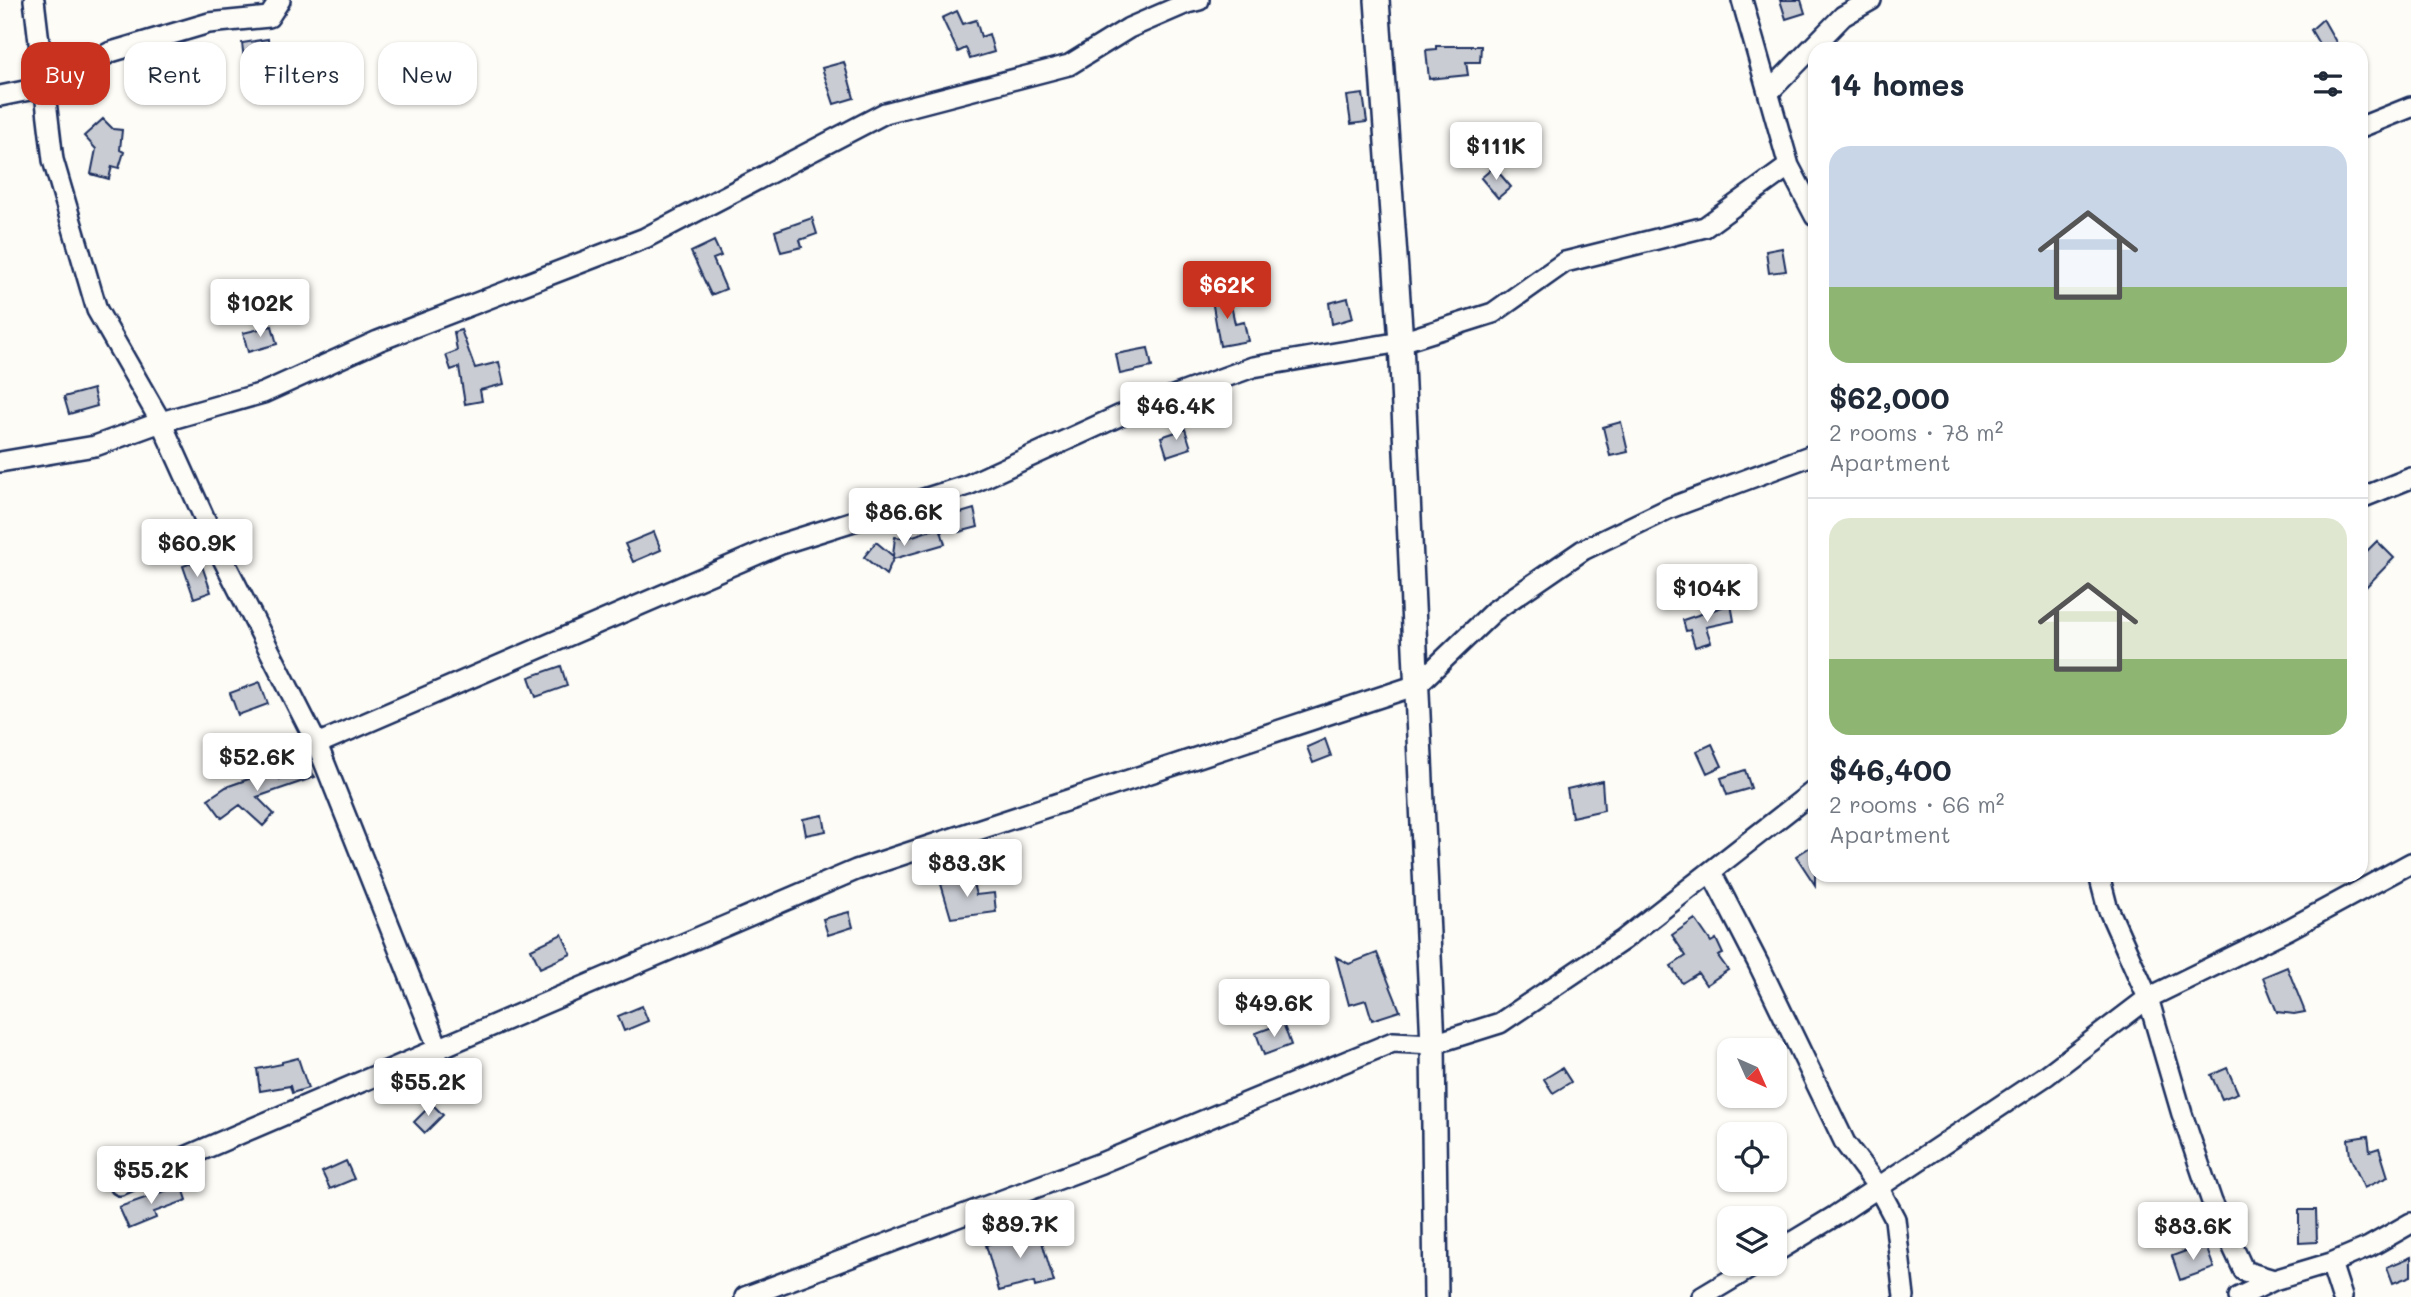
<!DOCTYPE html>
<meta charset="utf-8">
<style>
:root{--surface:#fff;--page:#f2f2f3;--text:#1f2937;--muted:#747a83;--line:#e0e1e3;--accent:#c8321e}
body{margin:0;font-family:Mali,sans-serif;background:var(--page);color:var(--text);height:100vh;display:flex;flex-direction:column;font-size:26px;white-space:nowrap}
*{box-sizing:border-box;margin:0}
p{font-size:23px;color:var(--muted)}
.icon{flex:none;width:38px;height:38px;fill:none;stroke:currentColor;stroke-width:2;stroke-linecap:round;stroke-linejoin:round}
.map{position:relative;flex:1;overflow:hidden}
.panel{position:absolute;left:1808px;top:42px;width:560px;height:840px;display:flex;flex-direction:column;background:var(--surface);border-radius:21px;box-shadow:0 2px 5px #0004}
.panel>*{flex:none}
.hud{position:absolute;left:21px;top:42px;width:665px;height:63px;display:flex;gap:14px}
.needle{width:46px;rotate:135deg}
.controls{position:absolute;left:1717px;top:1038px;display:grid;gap:14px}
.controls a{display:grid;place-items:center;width:70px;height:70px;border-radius:14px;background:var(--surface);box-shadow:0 2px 5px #0004;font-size:35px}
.price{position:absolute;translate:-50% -60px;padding:0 16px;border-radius:7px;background:#fff;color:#222;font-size:23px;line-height:46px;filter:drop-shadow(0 2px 4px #0008)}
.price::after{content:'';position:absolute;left:50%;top:42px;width:21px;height:16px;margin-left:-10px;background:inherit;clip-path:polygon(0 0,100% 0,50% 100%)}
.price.current{background:var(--accent);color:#fff}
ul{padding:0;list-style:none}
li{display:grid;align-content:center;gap:14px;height:371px;padding:0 21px}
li+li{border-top:2px solid var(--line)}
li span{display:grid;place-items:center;height:217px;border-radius:21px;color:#555}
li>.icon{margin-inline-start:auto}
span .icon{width:126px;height:126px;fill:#fffc;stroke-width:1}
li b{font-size:30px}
h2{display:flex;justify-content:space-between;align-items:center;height:84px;padding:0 21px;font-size:30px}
.chip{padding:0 24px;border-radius:21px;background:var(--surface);box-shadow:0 2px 5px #0004;font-size:24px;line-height:63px}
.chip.current{background:var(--accent);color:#fff}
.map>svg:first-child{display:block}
</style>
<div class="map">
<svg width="2411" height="1297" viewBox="0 0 2411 1297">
<rect width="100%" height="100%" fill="#fdfcf7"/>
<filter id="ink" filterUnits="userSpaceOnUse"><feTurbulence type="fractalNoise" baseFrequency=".0143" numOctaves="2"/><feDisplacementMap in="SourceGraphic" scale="14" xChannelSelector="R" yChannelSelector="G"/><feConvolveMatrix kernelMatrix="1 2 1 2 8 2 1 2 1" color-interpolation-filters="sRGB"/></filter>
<g filter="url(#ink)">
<!-- building -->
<path fill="#c9ccd3" stroke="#1b2f5e" stroke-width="2" d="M1780,0H1801L1805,13L1786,19Z
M957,11L963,24L976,20L981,37L989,34L994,52L970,59L966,48L958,52L942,18Z
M2323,19L2340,49H2322L2311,30Z
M268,39L270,55L244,59L242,43Z
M1436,46H1481L1480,62H1466L1468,75L1429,79L1426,50L1436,49Z
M844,62L854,98L834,104L822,68Z
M1363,94L1367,122L1351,124L1347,96Z
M103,119L113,129L122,130L120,150L124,152L119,168L112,166L109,179L91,174L96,149L84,136Z
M1502,129L1512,142L1490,160L1480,147Z
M1494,167L1511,187L1498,198L1481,178Z
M812,218L817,234L800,240L802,247L781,252L775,231Z
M714,241L721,256L713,259L726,289L711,295L691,252Z
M1782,248L1786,271L1769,273L1766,251Z
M1228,290L1235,324L1244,322L1248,341L1220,346L1211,294Z
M1348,298L1353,318L1332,324L1329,303Z
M272,326L277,344L248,352L243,333Z
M461,330L475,368L499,362L504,384L480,390L482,401L465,404L459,367L451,370L446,355L457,351L454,332Z
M1148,348L1152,367L1120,374L1116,354Z
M93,389L97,406L69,414L64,397Z
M1621,422L1628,452L1610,456L1603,427Z
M1185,429L1191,448L1167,456L1161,437Z
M974,509L978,527L959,532L954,515Z
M940,527L945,544L893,559L886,575L864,557L876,542L893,556L895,537L907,538Z
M654,532L661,550L633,562L625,544Z
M2377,541L2394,558L2361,592V557Z
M200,560L211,592L194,598L183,566Z
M1731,604L1734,621L1706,627L1711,642L1695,647L1690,630L1686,631L1683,620Z
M561,666L567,686L536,697L529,677Z
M260,682L268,704L238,715L230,693Z
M1325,739L1331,756L1313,763L1307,747Z
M1712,744L1722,766L1707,773L1697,751Z
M305,762L315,777L257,797L274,814L263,826L240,805L222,818L208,799L226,787L277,769L280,779Z
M1745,770L1751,788L1727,795L1721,778Z
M1602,781L1604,810L1572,817L1567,789Z
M823,815L826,831L806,835L803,819Z
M1815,844V885L1796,856Z
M971,876L976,895L994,893L996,912L951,918L941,884Z
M849,912L853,927L828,935L823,919Z
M1695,919L1711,942L1716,939L1723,954L1718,956L1728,970L1706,985L1698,973L1682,983L1671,966L1686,956L1672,935Z
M562,934L571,954L540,968L531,949Z
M1377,953L1400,1011L1372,1020L1366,1000L1349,1005L1336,957L1349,964Z
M2287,967L2305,1012L2294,1014L2277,1012L2263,977Z
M642,1006L648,1021L624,1031L618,1016Z
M1283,1023L1291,1045L1264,1055L1256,1033Z
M298,1058L308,1088L292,1093L290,1086L260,1091L257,1069L282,1064V1062Z
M1562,1068L1571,1082L1553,1093L1544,1079Z
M2227,1068L2238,1093L2222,1099L2211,1075Z
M432,1104L443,1115L425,1133L414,1122Z
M2368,1136L2370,1151L2379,1148L2388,1177L2364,1188L2350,1156L2348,1139Z
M346,1161L354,1179L330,1189L322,1172Z
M182,1185L187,1200L154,1212L156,1218L129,1229L119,1207Z
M2299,1210H2316L2317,1242L2299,1243Z
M1037,1225L1054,1282L1035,1287L1034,1282L999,1291L986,1245Z
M2205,1244L2214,1268L2180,1280L2172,1256Z
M2411,1257V1276L2393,1283L2387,1267Z"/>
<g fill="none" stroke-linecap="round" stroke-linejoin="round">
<defs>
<path id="minor" d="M34,0L53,160L97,310L161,422L222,557L317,744L439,1050
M1742,0L1789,166L1815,216
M1770,91L1843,16L1871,0
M0,96L44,87L111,52L209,23L269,17L280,0
M2361,127L2411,107
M0,462L95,446L161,422L263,393L378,341L645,238L885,113L1069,65L1129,28L1187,3L1199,0
M2361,498L2411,478
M317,744L781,544L968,485L1121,415L1253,367L1401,342L1493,313L1565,262L1705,227L1789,166
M1711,872L1759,965L1845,1143L1878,1187L1895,1219L1904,1297
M2099,875L2107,906L2148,998L2182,1114L2212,1202L2244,1271L2274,1280
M120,1185L856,870L1417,685L1494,611L1583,550L1670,508L1815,454
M1774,1253L1835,1216L2047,1075L2148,998L2289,929L2411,863
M2331,1263L2342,1297
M745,1297L1101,1163L1393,1042L1433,1044L1500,1023L1623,940L1815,790
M1702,1297L1757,1264
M2239,1297L2274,1280L2331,1263L2369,1247L2411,1223"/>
<path id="tertiary" d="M1377,0L1401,342L1433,1044L1436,1297"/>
</defs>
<!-- minor casing -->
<use href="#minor" stroke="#1b2f5e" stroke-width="24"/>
<!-- tertiary casing -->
<use href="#tertiary" stroke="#1b2f5e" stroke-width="28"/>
<!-- minor -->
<use href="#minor" stroke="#fdfcf7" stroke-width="19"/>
<!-- tertiary -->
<use href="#tertiary" stroke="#fdfcf7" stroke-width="23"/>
</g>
</g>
</svg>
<div class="controls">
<a><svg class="needle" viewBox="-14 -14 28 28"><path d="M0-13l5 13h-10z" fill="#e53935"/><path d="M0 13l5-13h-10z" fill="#747a83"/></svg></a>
<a><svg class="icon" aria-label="locate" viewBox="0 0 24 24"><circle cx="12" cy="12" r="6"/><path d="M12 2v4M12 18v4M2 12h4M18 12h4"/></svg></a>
<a><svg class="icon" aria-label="layers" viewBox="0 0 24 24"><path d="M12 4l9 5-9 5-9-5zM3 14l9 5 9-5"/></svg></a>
</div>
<b class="price" style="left:1496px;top:182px">$111K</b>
<b class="price current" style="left:1227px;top:321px">$62K</b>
<b class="price" style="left:260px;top:339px">$102K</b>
<b class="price" style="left:1176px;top:442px">$46.4K</b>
<b class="price" style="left:904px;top:548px">$86.6K</b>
<b class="price" style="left:197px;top:579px">$60.9K</b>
<b class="price" style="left:1707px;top:624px">$104K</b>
<b class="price" style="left:257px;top:793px">$52.6K</b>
<b class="price" style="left:967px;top:899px">$83.3K</b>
<b class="price" style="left:1274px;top:1039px">$49.6K</b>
<b class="price" style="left:428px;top:1118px">$55.2K</b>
<b class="price" style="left:151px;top:1206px">$55.2K</b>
<b class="price" style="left:1020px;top:1260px">$89.7K</b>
<b class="price" style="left:2193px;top:1262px">$83.6K</b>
<div class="hud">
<a class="chip current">Buy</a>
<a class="chip">Rent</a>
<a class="chip">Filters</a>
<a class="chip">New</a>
</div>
<section class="panel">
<h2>14 homes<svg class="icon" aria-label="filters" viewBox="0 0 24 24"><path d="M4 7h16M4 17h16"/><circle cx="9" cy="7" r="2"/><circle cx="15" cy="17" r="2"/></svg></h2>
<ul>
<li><span style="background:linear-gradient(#c9d6e8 65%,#8fb573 0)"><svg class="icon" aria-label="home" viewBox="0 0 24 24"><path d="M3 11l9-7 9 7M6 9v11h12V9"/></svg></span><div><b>$62,000</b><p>2 rooms · 78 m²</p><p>Apartment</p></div></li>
<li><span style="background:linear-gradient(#dfe7d0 65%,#8fb573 0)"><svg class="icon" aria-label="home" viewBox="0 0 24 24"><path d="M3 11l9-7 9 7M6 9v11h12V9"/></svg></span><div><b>$46,400</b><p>2 rooms · 66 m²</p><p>Apartment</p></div></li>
</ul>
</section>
</div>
